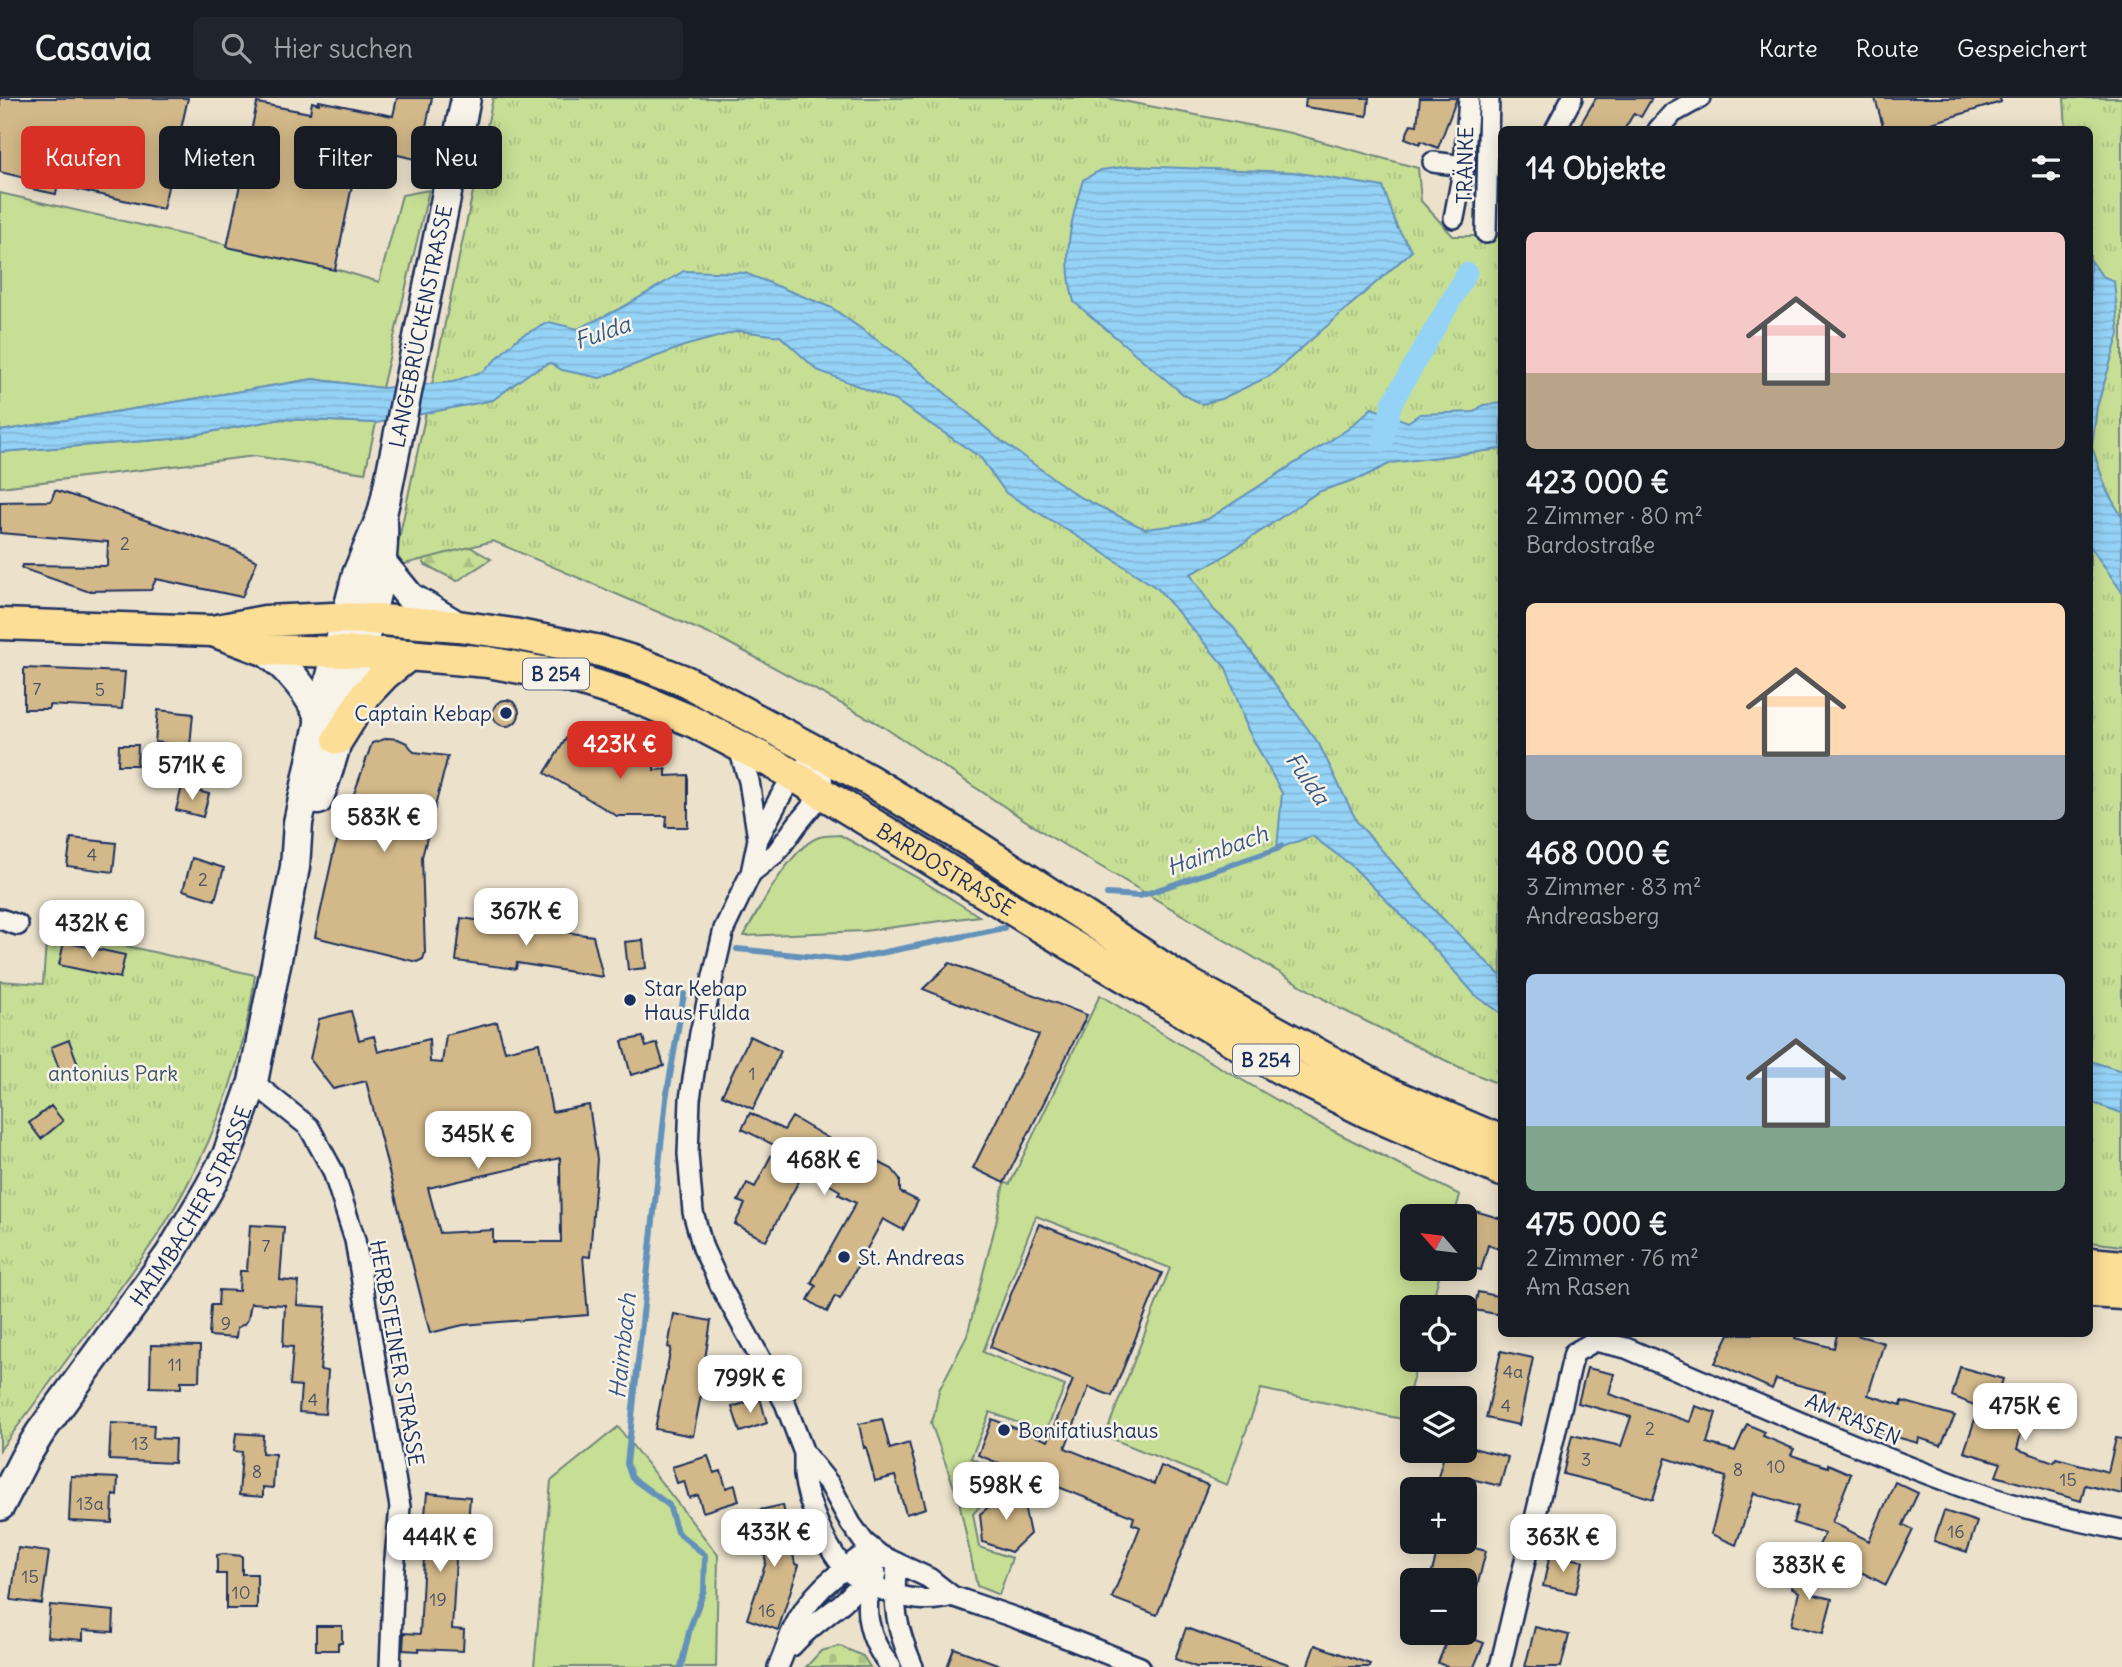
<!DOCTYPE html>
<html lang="de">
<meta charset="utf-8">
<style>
:root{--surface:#171b24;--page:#20242c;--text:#f1f3f6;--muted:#9ea1a6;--line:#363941;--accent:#d93025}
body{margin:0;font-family:Delius,sans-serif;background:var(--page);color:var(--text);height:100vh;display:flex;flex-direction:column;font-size:26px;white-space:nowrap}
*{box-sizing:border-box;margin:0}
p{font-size:23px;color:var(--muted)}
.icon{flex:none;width:38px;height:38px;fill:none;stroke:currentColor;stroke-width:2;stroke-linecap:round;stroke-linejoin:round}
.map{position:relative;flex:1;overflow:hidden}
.side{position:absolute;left:1498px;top:28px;width:595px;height:1211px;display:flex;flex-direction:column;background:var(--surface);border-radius:10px;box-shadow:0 4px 18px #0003}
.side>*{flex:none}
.hud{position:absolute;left:21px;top:28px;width:665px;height:63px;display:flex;gap:14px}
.needle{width:46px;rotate:298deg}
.fabs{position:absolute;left:1400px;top:1106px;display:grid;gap:14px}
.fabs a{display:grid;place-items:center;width:77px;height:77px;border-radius:10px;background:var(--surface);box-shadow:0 4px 18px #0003;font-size:35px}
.price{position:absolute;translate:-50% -60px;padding:0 16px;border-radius:14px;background:#fff;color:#222;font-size:23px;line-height:46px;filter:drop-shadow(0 2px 4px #0008)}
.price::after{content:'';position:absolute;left:50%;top:42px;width:21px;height:16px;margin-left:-10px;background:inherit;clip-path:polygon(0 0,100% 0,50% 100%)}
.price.selected{background:var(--accent);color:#fff}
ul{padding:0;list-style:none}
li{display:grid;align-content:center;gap:14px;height:371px;padding:0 28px}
li span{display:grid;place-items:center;height:217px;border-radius:10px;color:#555}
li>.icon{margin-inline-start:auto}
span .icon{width:126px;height:126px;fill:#fffc;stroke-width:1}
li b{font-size:30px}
h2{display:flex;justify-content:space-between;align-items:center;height:84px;padding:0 28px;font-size:30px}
.pill{padding:0 24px;border-radius:10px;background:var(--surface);box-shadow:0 4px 18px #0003;font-size:24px;line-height:63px}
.pill.selected{background:var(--accent);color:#fff}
header{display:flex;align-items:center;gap:42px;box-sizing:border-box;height:98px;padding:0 35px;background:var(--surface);border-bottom:2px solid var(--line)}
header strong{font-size:33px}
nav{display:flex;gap:38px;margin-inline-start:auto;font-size:24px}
.search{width:490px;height:63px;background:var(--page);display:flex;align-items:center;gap:18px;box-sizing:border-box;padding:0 24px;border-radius:10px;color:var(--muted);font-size:26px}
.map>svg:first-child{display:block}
</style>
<header>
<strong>Casavia</strong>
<div class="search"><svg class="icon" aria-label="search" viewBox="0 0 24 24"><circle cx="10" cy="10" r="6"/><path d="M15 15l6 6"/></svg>Hier suchen</div>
<nav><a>Karte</a><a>Route</a><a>Gespeichert</a></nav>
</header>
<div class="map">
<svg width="2122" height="1569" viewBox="0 0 2122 1569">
<defs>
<pattern id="forest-firs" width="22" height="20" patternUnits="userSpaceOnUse" patternTransform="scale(1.75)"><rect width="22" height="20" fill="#c7df95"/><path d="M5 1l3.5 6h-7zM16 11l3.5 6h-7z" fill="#aac083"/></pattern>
<pattern id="cemetery-stones" width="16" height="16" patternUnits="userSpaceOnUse" patternTransform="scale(1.75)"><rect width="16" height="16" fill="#c7df95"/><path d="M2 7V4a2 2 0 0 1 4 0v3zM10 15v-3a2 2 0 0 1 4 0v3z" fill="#aac083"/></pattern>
<pattern id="park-tufts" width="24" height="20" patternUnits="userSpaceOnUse" patternTransform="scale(1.75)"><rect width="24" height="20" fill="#c7df95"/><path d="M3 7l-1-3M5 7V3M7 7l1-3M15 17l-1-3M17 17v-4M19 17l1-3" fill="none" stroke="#aac083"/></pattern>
<pattern id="water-rules" width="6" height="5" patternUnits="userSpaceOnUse" patternTransform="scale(1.75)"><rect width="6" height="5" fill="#95d3f6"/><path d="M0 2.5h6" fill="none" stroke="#80b5d5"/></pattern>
</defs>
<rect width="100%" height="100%" fill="#ece2cc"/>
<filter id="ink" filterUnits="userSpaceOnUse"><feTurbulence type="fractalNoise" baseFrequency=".0143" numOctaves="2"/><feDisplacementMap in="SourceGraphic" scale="14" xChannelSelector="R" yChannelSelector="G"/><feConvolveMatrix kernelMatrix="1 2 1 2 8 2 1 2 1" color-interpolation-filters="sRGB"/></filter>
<g filter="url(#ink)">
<!-- grass -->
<path fill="#c7df95" stroke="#71877a" stroke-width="2" d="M429,92L382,290L313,281L0,333V95L339,172L379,184L402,97Z
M282,321L376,325L365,375L255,358L0,389V354L171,341Z
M840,737L918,780L979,818L864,833L744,838C758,812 791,750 817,740C824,737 833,738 840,737Z
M1100,897L1178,945L1308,1020L1460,1097L1454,1118H1412V1171H1441L1431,1209H1412V1262H1418L1402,1321L1261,1291L1227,1387L1105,1338L1170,1170L1036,1118L983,1254L1065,1288L1045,1335L990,1314L971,1360L1010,1378L1004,1396L994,1392L973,1416L979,1449L1012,1460L999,1497L977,1488L959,1403L931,1325L934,1318L939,1292L967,1238L996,1125L1004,1085L1010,1086Z
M618,1329L718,1457L716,1569H534L551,1383Z"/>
<!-- forest -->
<path fill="url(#forest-firs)" stroke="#71877a" stroke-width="2" d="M435,429L491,461L457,483L424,466L422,450Z"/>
<!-- cemetery -->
<path fill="url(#cemetery-stones)" stroke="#71877a" stroke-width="2" d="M840,1548L863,1558L870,1569H806L821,1553Z"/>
<!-- park -->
<path fill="url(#park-tufts)" stroke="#71877a" stroke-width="2" d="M493,0H1107L1291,35L1418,70L1421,103L1453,138H1501V987L1461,970L1341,911L1049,738L879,626L723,542L493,443L393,469Z
M2064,0H2122V1148L2090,1144V32L2066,31Z
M47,830L255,877C244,965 212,1049 166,1124C143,1161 117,1194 92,1228C61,1269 31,1311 0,1352V883L43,886Z"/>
<!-- water -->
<path fill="url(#water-rules)" stroke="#6491b9" stroke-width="2" d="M1130,68L1293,74L1383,89L1397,129L1412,153L1270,278L1221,301L1202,306L1184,297L1074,204C1062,160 1070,124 1083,82L1101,72Z
M2090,161L2102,178L2114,183L2119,236L2097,309L2092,349L2107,393L2122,419V494L2090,448Z
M684,173L745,175L832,210L916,270L996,339L1078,398L1145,431L1186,426L1208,421L1348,331L1372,310L1408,324L1420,316L1474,314L1483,307L1501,305V351L1391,365L1363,379L1318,394L1217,463L1190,476L1214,512L1233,529L1319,646L1357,724L1436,814L1501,878V915L1476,898L1433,849L1351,767L1312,738L1277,751L1282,695L1248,632L1226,570L1158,491L1098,451L1006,395L980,359L896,303L817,272L780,238L739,233L684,248L600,280L562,272L550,265L531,274L493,302L376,325L282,321L171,341L0,354V333L313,281L382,290L452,284L484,273L519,239L549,224L578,231L623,209Z
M2090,963L2122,973V1015L2090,1004Z"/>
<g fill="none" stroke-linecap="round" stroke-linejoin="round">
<!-- stream -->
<path stroke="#6491b9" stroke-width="6" d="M1477,110L1479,0
M1107,796L1140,798L1277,751L1281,748
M737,851L846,862L1004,830
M681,1569L690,1530L704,1492L705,1457L677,1434L669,1407L632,1380L627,1366L666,1001L684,896"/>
<!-- canal -->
<path stroke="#95d3f6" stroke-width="21" d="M1383,344L1392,305L1467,175"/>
</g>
<!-- building -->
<path fill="#d3b989" stroke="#1b2f5e" stroke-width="2" fill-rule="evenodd" d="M0,0H188L163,111L58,87L56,96L27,90L29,81L0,74Z
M397,0H432L419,62L360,48L335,172L227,149L257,5L310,15L312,4L319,6V3L393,18Z
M1306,0H1369L1367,18L1305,9Z
M1420,0H1457L1438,50L1421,43L1420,46L1405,40L1411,26L1417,27Z
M1596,0H1652L1641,19L1634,15L1624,32H1577Z
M1875,0H2000L2001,4L1922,28L1923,32H1884Z
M55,392L235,452L257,463L242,499L156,481L151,492L87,493L21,470L22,467L107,468L108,444L0,435V404L51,403Z
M24,570L125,574L122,611L49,607V611H24Z
M493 615a13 13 0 1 1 26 0a13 13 0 1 1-26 0Z
M158,612L193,616L190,648L155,644Z
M573,629L629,663L654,662V672L666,671V678L688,677V729H666L667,718H617L545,675Z
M388,640L398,641L407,645L414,654L448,658L422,759L425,855L423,861L417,864L315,839L334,752L372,645Z
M119,647H138L137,667H118Z
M182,689L209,696L203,719L176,712Z
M71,740L116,745L113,774L67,768Z
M192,760L224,770L215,802L183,792Z
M461,820L593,838L603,879L517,865L516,871L456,863Z
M643,842L646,870L628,872L625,844Z
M64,844L125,857L120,880L59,867Z
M950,865L1087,917L1004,1085L973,1070L1039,937L923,891Z
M351,913L359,942L374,938L378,954L429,941L430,964L442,965L446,937L497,924L505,953L539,945L552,1014L589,1007L597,1061L590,1159L583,1158L588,1217L463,1227L430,1235L366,983L333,991L310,961L319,921ZM560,1060L561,1144H493V1132L440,1135L428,1090Z
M750,938L781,953L753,1011L722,997Z
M643,939L646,949L657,945L664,968L631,977L622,943Z
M69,942L79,969L61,976L51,949Z
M51,1008L63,1023L41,1041L29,1025Z
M750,1015L784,1032L792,1019L857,1057L858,1054L892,1071L900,1081V1094L918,1103L903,1132L883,1121L840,1201L835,1198L827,1214L808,1202L816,1188L811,1185L856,1105L838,1096L840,1093L805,1072L766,1143L735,1126L745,1106L738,1103L747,1085L755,1089L776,1048L742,1031Z
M1465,1110L1502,1121V1152L1488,1147L1481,1172L1465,1168Z
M1039,1126L1162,1175L1112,1298L1089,1289L1065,1350L1154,1386L1161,1368L1208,1387L1157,1517L1112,1500L1140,1429L1132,1426L1134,1419L978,1357L992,1321L1048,1343L1073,1282L990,1249Z
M250,1127L284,1129L280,1182L299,1184L297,1207L326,1209L320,1272L328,1273L325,1316L299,1314L301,1288L290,1287L293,1249L283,1248L285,1207L251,1205L248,1221L244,1226L237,1230L236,1240L209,1238L211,1207H218L219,1192L239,1193L240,1173H247Z
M1478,1194L1502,1199V1217L1474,1212Z
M674,1216L711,1223L705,1261H708L693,1338L655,1331L671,1250L668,1249Z
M1729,1236H1797L1795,1240L1834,1250L1837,1236H1853L1884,1245L1868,1297L1901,1307L1902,1303L1955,1318L1941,1347L1919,1340L1918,1345L1867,1331L1870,1318L1822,1303L1825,1294L1776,1281L1772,1291L1715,1265Z
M151,1247L200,1248L199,1283H181V1290L150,1289Z
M1501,1253L1533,1260L1519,1327L1486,1320Z
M1960,1269L2003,1281L1998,1297L2029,1305L2017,1351L2054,1364L2056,1360L2108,1374L2116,1340L2122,1341V1396L2085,1387L2081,1403L1996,1378L2001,1365L1964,1354L1979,1309L1952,1298Z
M1587,1270L1614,1276L1609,1296L1690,1324L1695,1308L1716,1315L1707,1345L1735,1353L1747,1326L1765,1334L1763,1338L1794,1351L1791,1357L1828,1369V1366L1851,1376L1832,1424L1869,1443L1895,1384L1918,1395L1903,1427L1913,1432L1886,1487L1855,1471L1856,1468L1818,1449L1825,1435L1793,1425L1798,1409L1754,1395L1736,1447L1711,1436L1726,1379L1666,1360L1653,1401L1604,1386L1563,1376L1572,1337L1621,1348L1631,1319L1578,1305Z
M760,1300L767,1325L740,1334L732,1309Z
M882,1321L890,1351L909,1345L926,1410L906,1416L895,1378L875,1383L866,1349L864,1350L859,1326Z
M111,1325L154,1327L153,1340L175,1341L174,1365L109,1362Z
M236,1335L263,1337L262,1355L275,1356L273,1390L263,1389V1399L239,1397L242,1354L234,1353Z
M1465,1348L1508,1359L1500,1388L1467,1380L1464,1391H1435L1445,1353H1465Z
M708,1358L714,1375L721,1373L726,1390L735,1387L739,1403L703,1414L698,1397L689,1400L684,1383L677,1385L672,1369Z
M71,1378L118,1380L117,1398L113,1397L112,1425L69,1423Z
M1018,1379L1030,1436L1011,1454L983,1444L980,1416L1000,1400L1008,1404Z
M427,1395L470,1399L468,1426H458L452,1531L464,1532L463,1553L419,1551V1553L403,1552L404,1535L420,1536L424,1459H421Z
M783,1407L795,1466L799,1467L778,1532L747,1521L766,1464L755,1413Z
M1944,1413L1977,1424L1967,1454L1934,1443Z
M1440,1444H1451L1486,1453L1477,1489L1465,1486V1482H1450L1431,1477Z
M18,1450L49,1454L42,1506L11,1502Z
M223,1456L242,1458V1476H257V1511H226V1476H217V1457Z
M1550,1456L1583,1463L1576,1495L1543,1488Z
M1797,1465L1816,1476L1811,1496L1832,1501L1823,1535L1791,1527L1799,1494L1791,1489Z
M50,1507L114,1513L113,1534L83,1532V1542L47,1539Z
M316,1528H342V1545H338V1552H316Z
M1535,1529L1569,1537L1561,1569H1525Z
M1186,1530L1288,1566V1569H1196L1175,1561Z
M1450,1535H1458L1484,1545L1474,1569H1448L1438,1565Z
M1315,1547L1370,1566V1569H1307Z
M954,1550L1000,1567V1569H947Z"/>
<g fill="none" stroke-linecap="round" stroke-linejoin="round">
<defs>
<path id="minor" d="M1555,32L1572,0
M1658,32L1673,15L1700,0
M1433,64L1464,68
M1454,120L1464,68L1469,0
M1486,135L1489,0
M737,645L749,683L758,741
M821,655L793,678L779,701L758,741L751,775L724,831L700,935L690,1001L688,1056L693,1114L703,1150L722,1191L785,1305L804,1355L830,1387L851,1426L864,1444L880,1457L929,1480L952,1498L1016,1520L1140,1569
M751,775L776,755L798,725L823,695L821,655
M0,821L18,827
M253,984L309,1029L333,1073L355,1142L400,1409L394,1471L390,1569
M804,1355C804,1362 804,1369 804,1377C807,1404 828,1457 849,1474C859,1482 871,1487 883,1492C904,1501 930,1505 952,1498
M897,1465C892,1508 896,1529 913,1569
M876,1476C859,1506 869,1543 891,1569
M792,1548C807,1531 825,1519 842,1505C858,1491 869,1474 880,1457
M778,1569C784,1557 787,1545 792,1533C811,1493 837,1476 871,1451
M1500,1569L1574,1255L1595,1243L1626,1250C1744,1300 1861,1353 1982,1396C2027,1412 2075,1422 2122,1432"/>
<g id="secondary">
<path d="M383,466L410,499L458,528"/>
<path d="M264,552C289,571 308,592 320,621"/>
<path d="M318,702C335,657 346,610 358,563C371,516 385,475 383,426"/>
<path id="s1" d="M0,1408L24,1361L40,1335L170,1156L208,1092L227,1057L253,984L295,769L298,725L320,621L357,476L382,416L386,399L466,0"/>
</g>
<g id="primary">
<path d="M0,526L212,533L265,523L333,520L369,521L458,528L513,536L600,553L633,563L685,583L869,682L972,745L1182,882L1387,994L1502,1043"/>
<path id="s2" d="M213,533L264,552L384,555L488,564L569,579L637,600L696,625L778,668L1041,829L1279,970L1369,1015L1502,1073"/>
<path d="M338,641L366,596L385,576L409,557"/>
<path d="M2090,1165L2122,1168"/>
<path d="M2090,1194L2122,1196"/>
</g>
</defs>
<!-- minor casing -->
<use href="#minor" stroke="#1b2f5e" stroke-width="24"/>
<!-- secondary casing -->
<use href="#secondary" stroke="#1b2f5e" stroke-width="33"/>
<!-- primary casing -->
<use href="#primary" stroke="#1b2f5e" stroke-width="35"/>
<!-- minor -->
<use href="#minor" stroke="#f7f3e8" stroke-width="19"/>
<!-- secondary -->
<use href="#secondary" stroke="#f7f3e8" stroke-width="28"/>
<!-- primary -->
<use href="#primary" stroke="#fdde96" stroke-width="30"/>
</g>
</g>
<!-- markers -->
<g fill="#1b2f5e" stroke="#f7f3e8" stroke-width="2.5">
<circle cx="506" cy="615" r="7"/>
<circle cx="630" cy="902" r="7"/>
<circle cx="844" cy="1159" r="7"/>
<circle cx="1004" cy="1332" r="7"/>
</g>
<g text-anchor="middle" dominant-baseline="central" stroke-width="5" stroke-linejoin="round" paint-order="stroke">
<!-- number labels -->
<g font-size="18" fill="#495269">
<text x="125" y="445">2</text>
<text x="37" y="590">7</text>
<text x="100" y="591">5</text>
<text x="92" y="756">4</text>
<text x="203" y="781">2</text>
<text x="752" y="975">1</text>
<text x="266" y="1147">7</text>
<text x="226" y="1225">9</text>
<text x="175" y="1266">11</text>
<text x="1513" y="1273">4a</text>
<text x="313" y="1301">4</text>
<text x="1506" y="1307">4</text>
<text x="1650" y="1330">2</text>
<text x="140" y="1345">13</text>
<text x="1586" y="1361">3</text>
<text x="1776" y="1368">10</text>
<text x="1738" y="1371">8</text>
<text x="257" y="1373">8</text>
<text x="2068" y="1381">15</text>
<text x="90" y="1405">13a</text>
<text x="1956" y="1433">16</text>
<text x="30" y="1478">15</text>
<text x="241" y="1494">10</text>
<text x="438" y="1501">19</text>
<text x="767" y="1512">16</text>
</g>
<!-- shield labels -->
<g fill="#f7f3e8" stroke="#5d6a87" stroke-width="2">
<rect x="523" y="560.5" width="66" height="31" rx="5"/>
<rect x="1233" y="946.5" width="66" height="31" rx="5"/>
</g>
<g font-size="19" font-weight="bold" fill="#1b2f5e">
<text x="556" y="576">B 254</text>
<text x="1266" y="962">B 254</text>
</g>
<!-- street labels -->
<g font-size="21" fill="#1b2f5e" stroke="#f7f3e8">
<text transform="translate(1465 67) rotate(-89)">TRÄNKE</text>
<text stroke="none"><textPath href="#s1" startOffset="1272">LANGEBRÜCKENSTRASSE</textPath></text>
<text stroke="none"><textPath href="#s2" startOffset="786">BARDOSTRASSE</textPath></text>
<text stroke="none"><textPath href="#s1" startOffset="357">HAIMBACHER STRASSE</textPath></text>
<text transform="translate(397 1255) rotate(80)">HERBSTEINER STRASSE</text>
<text transform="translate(1853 1321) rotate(23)">AM RASEN</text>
</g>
<!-- poi labels -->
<g font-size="21" fill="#1b2f5e" stroke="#f7f3e8" text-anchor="start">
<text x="492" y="615" text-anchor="end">Captain Kebap</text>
<text x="644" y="890">Star Kebap<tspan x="644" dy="24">Haus Fulda</tspan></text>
<text x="858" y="1159">St. Andreas</text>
<text x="1018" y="1332">Bonifatiushaus</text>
</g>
<!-- park labels -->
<g font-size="21" fill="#3d5269" stroke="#f7f3e8">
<text x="113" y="975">antonius Park</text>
</g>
<!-- water labels -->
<g font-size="23" font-style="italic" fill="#3a5884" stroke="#f7f3e8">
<text transform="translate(602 234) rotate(-19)">Fulda</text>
<text transform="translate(1308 680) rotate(55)">Fulda</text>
<text transform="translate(1217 752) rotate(-20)">Haimbach</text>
<text transform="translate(622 1248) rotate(-84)">Haimbach</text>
</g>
</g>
</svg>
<div class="fabs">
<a><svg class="needle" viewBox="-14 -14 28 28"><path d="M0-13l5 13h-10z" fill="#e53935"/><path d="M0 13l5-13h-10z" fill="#9ea1a6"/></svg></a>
<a><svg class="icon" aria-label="locate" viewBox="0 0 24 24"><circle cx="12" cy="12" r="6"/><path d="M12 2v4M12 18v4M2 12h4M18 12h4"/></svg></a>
<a><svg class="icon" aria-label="layers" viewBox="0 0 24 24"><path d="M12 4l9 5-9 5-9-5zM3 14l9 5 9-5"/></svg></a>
<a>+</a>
<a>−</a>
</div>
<b class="price selected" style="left:620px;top:683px">423K €</b>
<b class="price" style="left:192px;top:704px">571K €</b>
<b class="price" style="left:384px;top:756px">583K €</b>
<b class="price" style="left:526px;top:850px">367K €</b>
<b class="price" style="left:92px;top:862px">432K €</b>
<b class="price" style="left:478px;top:1073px">345K €</b>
<b class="price" style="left:824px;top:1099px">468K €</b>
<b class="price" style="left:750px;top:1317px">799K €</b>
<b class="price" style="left:2025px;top:1345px">475K €</b>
<b class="price" style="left:1006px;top:1424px">598K €</b>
<b class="price" style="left:774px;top:1471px">433K €</b>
<b class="price" style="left:440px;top:1476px">444K €</b>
<b class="price" style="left:1563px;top:1476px">363K €</b>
<b class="price" style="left:1809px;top:1504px">383K €</b>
<div class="hud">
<a class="pill selected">Kaufen</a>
<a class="pill">Mieten</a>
<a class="pill">Filter</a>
<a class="pill">Neu</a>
</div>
<section class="side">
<h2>14 Objekte<svg class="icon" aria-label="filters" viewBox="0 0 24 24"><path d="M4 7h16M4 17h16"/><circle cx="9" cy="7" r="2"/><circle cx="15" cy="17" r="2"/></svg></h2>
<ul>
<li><span style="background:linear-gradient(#f6c9c9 65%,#b9a48a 0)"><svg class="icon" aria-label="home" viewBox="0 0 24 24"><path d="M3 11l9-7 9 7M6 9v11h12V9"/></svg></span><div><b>423 000 €</b><p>2 Zimmer · 80 m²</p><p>Bardostraße</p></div></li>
<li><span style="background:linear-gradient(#ffd9b3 70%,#9aa5b1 0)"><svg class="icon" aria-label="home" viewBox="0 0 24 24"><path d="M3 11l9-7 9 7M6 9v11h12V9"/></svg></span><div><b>468 000 €</b><p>3 Zimmer · 83 m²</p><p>Andreasberg</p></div></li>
<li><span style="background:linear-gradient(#a9c7e8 70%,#7fa58c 0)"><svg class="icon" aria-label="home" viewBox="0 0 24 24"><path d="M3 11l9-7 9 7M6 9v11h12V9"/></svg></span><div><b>475 000 €</b><p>2 Zimmer · 76 m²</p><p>Am Rasen</p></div></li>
</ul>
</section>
</div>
